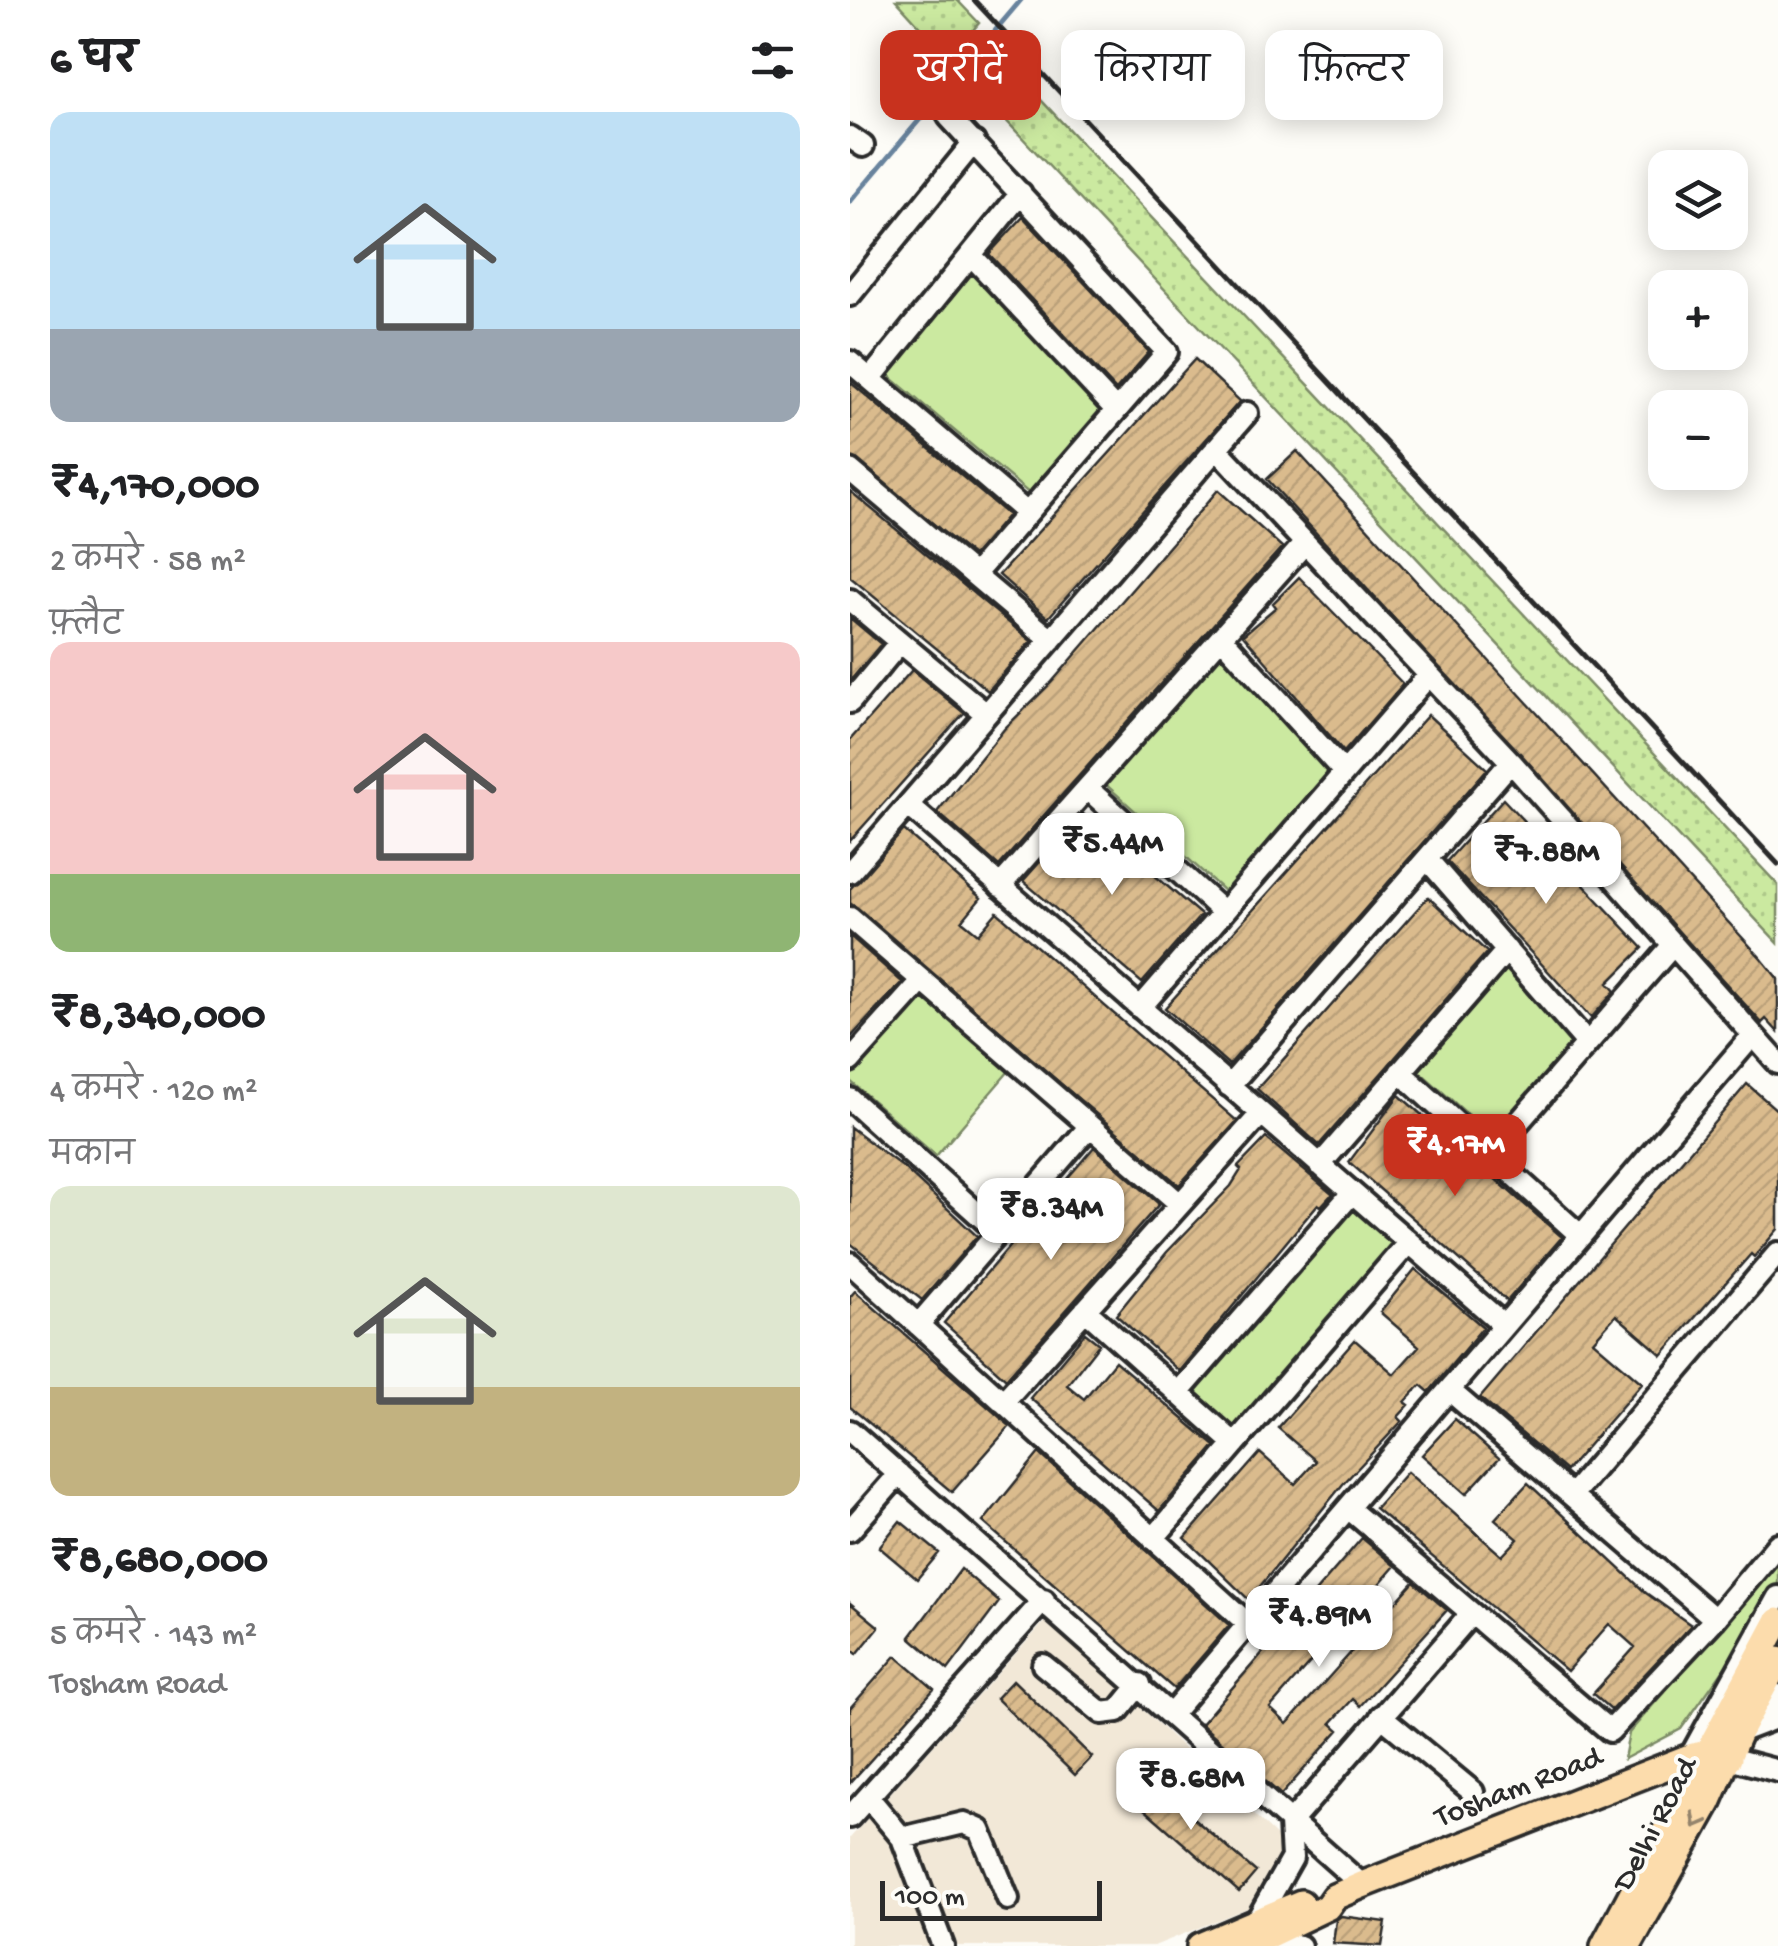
<!DOCTYPE html>
<html lang="hi">
<meta charset="utf-8">
<style>
:root{--surface:#fff;--page:#f6f6f6;--text:#202124;--muted:#757577;--accent:#c8321e}
body{margin:0;font-family:"Gochi Hand","Playpen Sans Deva",sans-serif;background:var(--page);color:var(--text);height:100vh;display:flex;flex-direction:column;font-size:38px;white-space:nowrap}
*{box-sizing:border-box;margin:0}
p{font-size:32px;color:var(--muted)}
.icon{flex:none;width:55px;height:55px;fill:none;stroke:currentColor;stroke-width:2;stroke-linecap:round;stroke-linejoin:round}
.map{position:relative;flex:1;overflow:hidden}
.sheet{display:flex;flex-direction:column;background:var(--surface);width:850px}
.sheet>*{flex:none}
.banner{position:absolute;left:30px;top:30px;width:748px;height:90px;display:flex;gap:20px}
.controls{position:absolute;left:798px;top:150px;display:grid;gap:20px}
.controls a{display:grid;place-items:center;width:100px;height:100px;border-radius:20px;background:var(--surface);box-shadow:0 5px 25px #0003;font-size:50px}
.scale{position:absolute;left:30px;bottom:25px;width:222px;box-sizing:border-box;padding-left:10px;border:5px solid #2b2b2b;border-top:0;font-size:28px;line-height:35px;white-space:nowrap;color:#2b2b2b;-webkit-text-stroke:8px #fdfcf7;paint-order:stroke}
.price{position:absolute;translate:-50% -85px;padding:0 22px;border-radius:20px;background:#fff;color:#222;font-size:32px;line-height:65px;filter:drop-shadow(0 2px 5px #0008)}
.price::after{content:'';position:absolute;left:50%;top:60px;width:30px;height:22px;margin-left:-15px;background:inherit;clip-path:polygon(0 0,100% 0,50% 100%)}
.price.selected{background:var(--accent);color:#fff}
ul{padding:0;list-style:none}
li{display:grid;align-content:center;gap:20px;height:530px;padding:0 50px}
li span{display:grid;place-items:center;height:310px;border-radius:20px;color:#555}
li>.icon{margin-inline-start:auto}
span .icon{width:180px;height:180px;fill:#fffc;stroke-width:1}
li b{font-size:42px}
h2{display:flex;justify-content:space-between;align-items:center;height:120px;padding:0 50px;font-size:42px}
.pill{padding:0 35px;border-radius:20px;background:var(--surface);box-shadow:0 5px 25px #0003;font-size:35px;line-height:90px}
.pill.selected{background:var(--accent);color:#fff}
main{display:flex;flex:1;min-height:0}
.map>svg:first-child{display:block}
</style>
<main>
<section class="sheet">
<h2>6 घर<svg class="icon" aria-label="filters" viewBox="0 0 24 24"><path d="M4 7h16M4 17h16"/><circle cx="9" cy="7" r="2"/><circle cx="15" cy="17" r="2"/></svg></h2>
<ul>
<li><span style="background:linear-gradient(#bfe0f5 70%,#9aa5b1 0)"><svg class="icon" aria-label="home" viewBox="0 0 24 24"><path d="M3 11l9-7 9 7M6 9v11h12V9"/></svg></span><div><b>₹4,170,000</b><p>2 कमरे · 58 m²</p><p>फ़्लैट</p></div></li>
<li><span style="background:linear-gradient(#f6c9c9 75%,#8fb573 0)"><svg class="icon" aria-label="home" viewBox="0 0 24 24"><path d="M3 11l9-7 9 7M6 9v11h12V9"/></svg></span><div><b>₹8,340,000</b><p>4 कमरे · 120 m²</p><p>मकान</p></div></li>
<li><span style="background:linear-gradient(#dfe7d0 65%,#c2b280 0)"><svg class="icon" aria-label="home" viewBox="0 0 24 24"><path d="M3 11l9-7 9 7M6 9v11h12V9"/></svg></span><div><b>₹8,680,000</b><p>5 कमरे · 143 m²</p><p>Tosham Road</p></div></li>
</ul>
</section>
<div class="map">
<svg width="928" height="1946" viewBox="0 0 928 1946">
<defs>
<pattern id="grass-dots" width="8" height="8" patternUnits="userSpaceOnUse" patternTransform="scale(2.5)"><rect width="8" height="8" fill="#cbe9a0"/><path d="M2 2h.1M6 6h.1" fill="none" stroke="#aec88a" stroke-width="1.8" stroke-linecap="round"/></pattern>
<pattern id="building-hatch" width="6" height="6" patternUnits="userSpaceOnUse" patternTransform="scale(2.5)"><rect width="6" height="6" fill="#dabb8d"/><path d="M-1 1l2-2M0 6l6-6M5 7l2-2" fill="none" stroke="#bba17a"/></pattern>
</defs>
<rect width="100%" height="100%" fill="#fdfcf7"/>
<filter id="ink" filterUnits="userSpaceOnUse"><feTurbulence type="fractalNoise" baseFrequency=".01" numOctaves="2"/><feDisplacementMap in="SourceGraphic" scale="20" xChannelSelector="R" yChannelSelector="G"/><feConvolveMatrix kernelMatrix="1 2 1 2 8 2 1 2 1" color-interpolation-filters="sRGB"/></filter>
<g filter="url(#ink)">
<!-- built -->
<path fill="#f2e8d7" d="M197,1619L429,1838L434,1893L304,1946H0V1838Z"/>
<!-- grass -->
<path fill="url(#grass-dots)" stroke="#7b8a66" stroke-width="2.5" d="M46,0H107L129,23L99,58Z
M146,52L928,885V943L120,82Z"/>
<!-- green -->
<path fill="#cbe9a0" stroke="#7b8a66" stroke-width="2.5" d="M123,272L252,410L181,495L38,375Z
M371,651L479,774L375,892L254,783Z
M657,968L726,1045L645,1139L569,1071Z
M71,994L159,1071L86,1156L0,1081V1075Z
M504,1205L547,1243L386,1429L344,1391Z
M928,1559V1593L831,1729L774,1759L779,1733Z"/>
<g fill="none" stroke-linecap="round" stroke-linejoin="round">
<!-- stream -->
<path stroke="#67839d" stroke-width="5" d="M0,202L171,0"/>
</g>
<!-- building -->
<path fill="url(#building-hatch)" stroke="#2b2b2b" stroke-width="2.5" d="M173,217L299,352L266,390L139,254Z
M345,359L390,401L198,618L149,575Z
M0,382L158,515L123,556L0,457Z
M447,451L911,958L928,979V1032L916,1019L912,1023L417,479Z
M368,490L432,547L149,866L87,812L155,728L201,683Z
M0,491L181,641L138,691L0,577Z
M449,577L553,684L494,752L393,635L426,607L423,603Z
M0,618L31,644L0,681Z
M62,670L114,713L0,841V740Z
M578,715L637,769L379,1065L315,1008Z
M653,799L793,948L758,983L765,991L741,1018L597,861Z
M233,814L351,915L292,983L173,881Z
M54,830L131,898L112,921L128,934L147,912L387,1121L329,1185L0,903V889Z
M578,897L637,952L469,1145L407,1089Z
M0,936L52,982L0,1038Z
M897,1084L928,1111V1229L904,1257L901,1254L812,1355L766,1315L743,1341L792,1383L716,1471L630,1398Z
M549,1095L712,1237L657,1301L499,1162Z
M0,1127L54,1168L127,1236L72,1300L0,1243Z
M416,1138L482,1194L471,1206L468,1204L329,1371L266,1315L317,1252L381,1186L391,1170L388,1167Z
M244,1147L309,1204L156,1379L94,1323Z
M565,1269L633,1327L579,1392L571,1385L555,1402L559,1405L548,1417L552,1421L493,1484L399,1600L335,1538L410,1453L445,1484L466,1461L428,1428L505,1340L544,1374L569,1346L530,1312Z
M5,1291L160,1426L102,1492L0,1407V1297Z
M235,1333L249,1344L217,1385L234,1399L265,1361L365,1446L309,1511L180,1398Z
M605,1419L649,1458L616,1494L572,1455Z
M189,1453L379,1625L324,1689L133,1522Z
M557,1472L652,1556L668,1539L645,1519L678,1483L796,1593L841,1625L761,1710L743,1694L785,1647L759,1624L717,1671L525,1508Z
M50,1521L89,1553L67,1579L29,1547Z
M512,1538L545,1566L420,1708L437,1724L564,1582L597,1610L510,1706L503,1699L481,1723L489,1730L431,1795L351,1724Z
M111,1569L149,1602L98,1670L60,1637Z
M0,1603L29,1627L7,1654L0,1648Z
M46,1656L84,1689L0,1783V1708Z
M163,1680L242,1757L225,1775L146,1698Z
M292,1774L406,1872L389,1892L276,1793Z
M491,1916L536,1922L532,1946L483,1943L486,1920Z"/>
<g fill="none" stroke-linecap="round" stroke-linejoin="round">
<defs>
<path id="minor" d="M99,117L317,352L124,575
M0,137L13,146
M121,255L266,410
M0,295L124,142
M0,362L177,513
M20,379L171,193
M366,448L661,762L928,1063
M0,470L201,640
M0,600L136,714
M371,637L494,772
M0,702L50,642
M237,788L373,912
M58,805L654,1325
M577,859L737,1043
M0,872L397,413
M150,886L455,543
M0,918L330,1204
M290,1008L579,675
M0,1061L72,981
M550,1072L731,1236
M379,1086L661,762
M0,1099L148,1232
M641,1154L823,945
M470,1165L657,950
M0,1263L398,1624
M235,1310L385,1444
M68,1325L240,1126
M599,1390L865,1619
M328,1393L502,1193
M153,1402L411,1114
M0,1431L512,1885
M722,1495L928,1253
M498,1508L760,1731L865,1619L928,1544
M0,1530L49,1474
M303,1539L559,1242
M193,1665L252,1713L268,1711L290,1684
M322,1713L903,1035
M531,1716L623,1792
M908,1723L928,1695
M889,1732L928,1717
M840,1757L928,1597
M879,1758L928,1771
M18,1797L52,1838L93,1946
M0,1817L194,1600
M52,1838L114,1823L130,1830L158,1899
M407,1920L442,1858L440,1823L621,1614
M412,1938L450,1946"/>
<path id="major" d="M350,1946L451,1903
M395,1946L477,1907L484,1897L512,1885L840,1757L856,1753L879,1758
M754,1946L928,1621
M778,1946L858,1803L889,1732L928,1660"/>
</defs>
<!-- minor casing -->
<use href="#minor" stroke="#2b2b2b" stroke-width="28"/>
<!-- major casing -->
<use href="#major" stroke="#2b2b2b" stroke-width="32"/>
<!-- minor -->
<use href="#minor" stroke="#fdfcf7" stroke-width="20"/>
<!-- major -->
<use href="#major" stroke="#fcdcac" stroke-width="25"/>
<!-- rail -->
<path stroke="#2b2b2b" stroke-width="5" d="M124,0L928,864"/>
</g>
<!-- one-way arrows -->
<defs><path id="oneway-chevron" d="M-2-3.5L2.5 0L-2 3.5" fill="none" stroke-width="1.6" stroke-linecap="round" stroke-linejoin="round" transform="scale(2.5)"/></defs>
<use stroke="#94846c" href="#oneway-chevron" transform="translate(848 1821) rotate(119)"/>
</g>
<g text-anchor="middle" dominant-baseline="central" stroke-width="8" stroke-linejoin="round" paint-order="stroke">
<!-- street labels -->
<g font-size="32" fill="#2b2b2b" stroke="#fdfcf7">
<text transform="translate(669 1789) rotate(-21)">Tosham Road</text>
<text transform="translate(807 1825) rotate(-62)">Delhi Road</text>
</g>
</g>
</svg>
<div class="controls">
<a><svg class="icon" aria-label="layers" viewBox="0 0 24 24"><path d="M12 4l9 5-9 5-9-5zM3 14l9 5 9-5"/></svg></a>
<a>+</a>
<a>−</a>
</div>
<div class="scale">100 m</div>
<b class="price" style="left:262px;top:898px">₹5.44M</b>
<b class="price" style="left:696px;top:907px">₹7.88M</b>
<b class="price selected" style="left:605px;top:1199px">₹4.17M</b>
<b class="price" style="left:201px;top:1263px">₹8.34M</b>
<b class="price" style="left:469px;top:1670px">₹4.89M</b>
<b class="price" style="left:341px;top:1833px">₹8.68M</b>
<div class="banner">
<a class="pill selected">खरीदें</a>
<a class="pill">किराया</a>
<a class="pill">फ़िल्टर</a>
</div>
</div>
</main>
